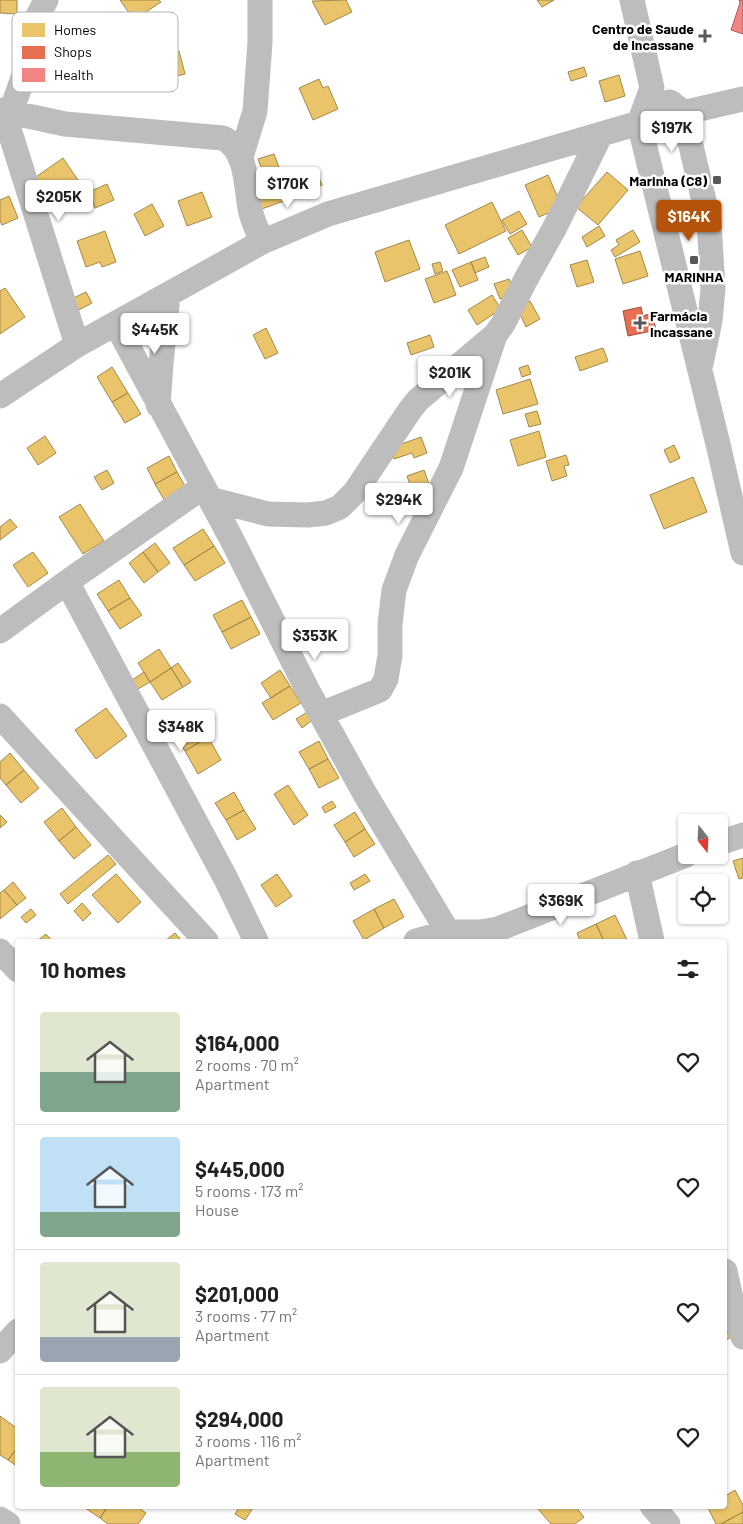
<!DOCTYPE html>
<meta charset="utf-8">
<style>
:root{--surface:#fff;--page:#f2f2f2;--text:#202124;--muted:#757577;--line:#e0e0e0;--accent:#b45309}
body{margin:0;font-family:Barlow,sans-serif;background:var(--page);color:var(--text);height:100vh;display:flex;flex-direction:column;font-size:19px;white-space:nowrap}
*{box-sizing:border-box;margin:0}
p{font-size:16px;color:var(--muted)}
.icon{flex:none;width:28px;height:28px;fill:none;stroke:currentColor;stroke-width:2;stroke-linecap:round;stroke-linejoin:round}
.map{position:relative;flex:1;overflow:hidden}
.details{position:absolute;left:15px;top:939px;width:712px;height:570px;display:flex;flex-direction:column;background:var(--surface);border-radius:5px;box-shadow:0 1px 4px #0004}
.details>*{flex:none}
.needle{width:32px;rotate:162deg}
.buttons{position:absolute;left:678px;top:814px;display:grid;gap:10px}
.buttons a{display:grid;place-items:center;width:50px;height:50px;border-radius:5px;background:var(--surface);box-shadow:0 1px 4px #0004;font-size:25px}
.price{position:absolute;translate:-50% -42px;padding:0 11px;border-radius:5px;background:#fff;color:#222;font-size:16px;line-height:32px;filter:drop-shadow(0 1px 2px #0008)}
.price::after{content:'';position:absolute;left:50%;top:30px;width:15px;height:11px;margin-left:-8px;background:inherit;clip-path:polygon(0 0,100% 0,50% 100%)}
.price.on{background:var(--accent);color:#fff}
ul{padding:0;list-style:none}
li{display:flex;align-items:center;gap:15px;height:125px;padding:0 25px}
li+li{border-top:1px solid var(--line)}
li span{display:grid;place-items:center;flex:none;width:140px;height:100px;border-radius:5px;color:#555}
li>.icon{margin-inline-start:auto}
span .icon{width:60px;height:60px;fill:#fffc;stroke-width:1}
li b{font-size:21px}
h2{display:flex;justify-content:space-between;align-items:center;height:60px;padding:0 25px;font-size:21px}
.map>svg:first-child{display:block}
</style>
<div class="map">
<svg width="743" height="1524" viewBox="0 0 743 1524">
<rect width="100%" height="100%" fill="#fff"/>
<!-- homes -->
<path fill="#e9c46a" stroke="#a3894a" d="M0,0H17V14L0,13Z
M120,0H159L161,2L134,20Z
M346,0L352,12L325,25L312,1Z
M537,0H554L542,7Z
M179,51L185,74L169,78L166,66L159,68L156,57Z
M584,67L587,76L571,81L568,72Z
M619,75L625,96L605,102L599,81Z
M319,79L323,88L328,86L338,109L313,120L299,88Z
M274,154L280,170L264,175L258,159Z
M63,158L82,186L52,206L33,179Z
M316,170L322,185L303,192L297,177Z
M607,172L628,190L598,225L576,207Z
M548,175L562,207L539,217L525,185Z
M276,180L284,201L256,211L252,200L264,196L260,185Z
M107,184L114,200L95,208L89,192Z
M202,192L212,217L187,226L178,201Z
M9,196L18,218L2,225L0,221V200Z
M492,202L506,231L459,254L445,225Z
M152,204L164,226L145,236L134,214Z
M519,211L527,224L510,234L502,220Z
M599,226L605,236L587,247L582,237Z
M522,230L532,247L518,255L508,238Z
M633,230L640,242L615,257L611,250L619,245L616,240Z
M105,231L116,262L102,267L100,262L86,267L77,241Z
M409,240L420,269L385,282L375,252Z
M640,251L648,276L623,284L615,259Z
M485,257L489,267L475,273L471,262Z
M587,260L594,282L577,287L570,265Z
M440,262L443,271L435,274L432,264Z
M471,262L478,280L460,287L452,270Z
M447,271L456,295L434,303L425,279Z
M509,279L514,293L500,299L494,284Z
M5,288L25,317L0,334V291Z
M86,292L92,303L71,314L65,302Z
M492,295L501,309L477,325L468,310Z
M530,301L540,319L526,327L517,308Z
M266,328L278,353L265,359L253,335Z
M430,335L434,347L411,355L407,343Z
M603,348L608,361L580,371L575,357Z
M528,365L531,374L522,377L519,368Z
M112,367L128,393L112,402L97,377Z
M530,379L538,404L503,414L496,390Z
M128,393L141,414L125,423L112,402Z
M537,411L541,424L529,427L525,414Z
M539,431L546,457L518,466L510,440Z
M45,436L56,453L38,465L27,448Z
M421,437L427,453L414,458L412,453L394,459L390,448Z
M674,445L680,458L670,463L664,450Z
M566,455L569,465L564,466L567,476L552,481L546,461Z
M169,456L177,472L155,484L147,468Z
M107,470L114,483L102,490L94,477Z
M424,470L438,509L421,516L407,476Z
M177,472L188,491L166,503L155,484Z
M693,477L707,512L664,529L650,495Z
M80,504L104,541L83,554L59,517Z
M10,519L17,527L0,540V527Z
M203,529L214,546L184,565L173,548Z
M155,543L170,563L158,572L143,552Z
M214,546L225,563L195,581L184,565Z
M33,552L48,573L28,587L13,565Z
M143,552L158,572L144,583L129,563Z
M119,580L130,598L108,611L97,594Z
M130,598L142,615L120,629L108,611Z
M242,600L251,617L222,632L213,615Z
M251,617L260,634L231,649L222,632Z
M159,649L171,668L150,682L138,663Z
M178,663L191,682L183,687L171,668Z
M171,668L183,687L162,700L150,682Z
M280,670L290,686L271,698L261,683Z
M144,672L150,682L138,689L132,680Z
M290,686L301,703L273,720L262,703Z
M106,708L127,736L96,759L75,730Z
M309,711L314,719L302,728L296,719Z
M195,716L208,737L185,751L172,729Z
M208,737L221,760L198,774L185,751Z
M319,741L328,759L309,769L299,752Z
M10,753L24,770L6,785L0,778V762Z
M328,759L339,778L319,788L309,769Z
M24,770L39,788L21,803L6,785Z
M288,785L308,815L294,825L274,794Z
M234,792L244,810L226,820L215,803Z
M332,801L336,807L325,813L322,807Z
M62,808L76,827L59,841L44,822Z
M244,810L256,829L237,840L226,820Z
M355,812L365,829L345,842L334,825Z
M0,815L7,822L0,828Z
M76,827L91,845L74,859L59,841Z
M365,829L375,844L354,857L345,842Z
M108,855L116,864L68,904L60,894Z
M743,858V878L739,879L733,861Z
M116,874L141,902L118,923L92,895Z
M277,874L292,896L276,907L261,885Z
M365,874L370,881L354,890L350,883Z
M13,882L26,898L17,905L4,890Z
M4,890L17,905L0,919V893Z
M394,899L404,917L384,928L374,909Z
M82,903L91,913L83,921L74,911Z
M31,909L36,915L26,923L21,917Z
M374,909L384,928L364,940L353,921Z
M615,915L627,940L604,941L596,924Z
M596,924L604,941H580L577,933Z
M175,933L182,941H165Z
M46,934L52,941H37Z
M725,1327L731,1337L725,1341Z
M0,1416L18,1429V1447L8,1460L0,1455Z
M18,1447V1467L8,1460Z
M735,1490L743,1505V1512L721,1524H716L707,1506H725V1496Z
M82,1506H108L100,1518Z
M108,1506H136L146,1513L138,1524H108L100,1518Z
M240,1506H249L253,1508L245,1520L235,1514Z
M542,1506H575L584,1517L575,1524H551L538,1509Z
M743,1512V1524H721Z"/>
<!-- shops -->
<path fill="#e76f51" stroke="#a24e39" d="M641,307L643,316L652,313L656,330L628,336L623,311Z"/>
<!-- health -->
<path fill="#f28482" stroke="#a95c5b" d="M739,0H743V34L731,30L740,3Z"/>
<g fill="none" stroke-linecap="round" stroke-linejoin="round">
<!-- minor -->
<path stroke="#bdbdbd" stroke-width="25" d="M632,0L652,88L639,123L718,444L743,553
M670,102L683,112L709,222L713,289L710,321L701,364
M0,110L65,124L223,138C247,150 246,185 250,209C252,220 258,231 262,242
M3,110L77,345
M11,112L25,72L33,26L46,0
M241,157L255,111L260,42V0
M116,324L230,536L308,691L365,794L448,932
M0,396L77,345L262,242L328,214L639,123L743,99
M158,405L161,364L168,295
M210,499L268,514L307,515L326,513L340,507L355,492L410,410L418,400L495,335L503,324L526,279L554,229L601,134
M67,582L226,879L256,941
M0,631L67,582L203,487
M321,714L380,690L386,679L390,655V624L394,590L407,555L451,468L495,335
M0,716L206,941
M719,843L743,835
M637,873L652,941
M416,941L448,932H480L498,929L686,855
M0,951L18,970
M725,1271L733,1307L743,1337
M0,1351L18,1331
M652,1506L668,1524
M0,1519L8,1524"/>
</g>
<!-- markers -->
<g fill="#595959" stroke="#fff" stroke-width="2">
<path d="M702.5 28.5h5v5h5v5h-5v5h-5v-5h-5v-5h5z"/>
<rect x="712" y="175" width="10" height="10" rx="2.5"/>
<rect x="689" y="255" width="10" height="10" rx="2.5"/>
<path d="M637.5 315.5h5v5h5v5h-5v5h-5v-5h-5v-5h5z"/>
</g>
<g text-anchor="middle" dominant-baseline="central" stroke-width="5" stroke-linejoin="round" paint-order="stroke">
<!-- poi labels -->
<g font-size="14" font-weight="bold" fill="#000" stroke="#fff" text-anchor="end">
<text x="694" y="28">Centro de Saude<tspan x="694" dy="16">de Incassane</tspan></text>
<text x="707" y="180">Marinha (C8)</text>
<text x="694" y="276" text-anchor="middle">MARINHA</text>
<text x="650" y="315" text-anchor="start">Farmácia<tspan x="650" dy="16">Incassane</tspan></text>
</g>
</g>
<!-- legend -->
<rect x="12" y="12" width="166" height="80" rx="8" fill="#fff" stroke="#b2b2b2" stroke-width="1"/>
<rect x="22" y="23" width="23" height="14" fill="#e9c46a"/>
<rect x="22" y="46" width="23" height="13" fill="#e76f51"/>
<rect x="22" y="68" width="23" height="14" fill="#f28482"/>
<g font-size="14" fill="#000">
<text x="54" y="35">Homes</text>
<text x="54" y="57">Shops</text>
<text x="54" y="80">Health</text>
</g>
</svg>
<div class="buttons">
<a><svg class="needle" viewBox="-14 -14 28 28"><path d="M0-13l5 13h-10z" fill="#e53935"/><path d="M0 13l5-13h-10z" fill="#757577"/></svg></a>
<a><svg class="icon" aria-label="locate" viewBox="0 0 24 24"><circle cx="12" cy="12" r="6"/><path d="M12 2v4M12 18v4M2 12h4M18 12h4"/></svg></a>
</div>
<b class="price" style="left:672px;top:153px">$197K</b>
<b class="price" style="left:288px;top:209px">$170K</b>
<b class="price" style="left:59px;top:222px">$205K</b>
<b class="price on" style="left:689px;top:242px">$164K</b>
<b class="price" style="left:155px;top:355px">$445K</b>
<b class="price" style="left:450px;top:398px">$201K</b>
<b class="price" style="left:399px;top:525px">$294K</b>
<b class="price" style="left:315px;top:661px">$353K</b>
<b class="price" style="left:181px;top:752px">$348K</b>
<b class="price" style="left:561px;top:926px">$369K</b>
<section class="details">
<h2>10 homes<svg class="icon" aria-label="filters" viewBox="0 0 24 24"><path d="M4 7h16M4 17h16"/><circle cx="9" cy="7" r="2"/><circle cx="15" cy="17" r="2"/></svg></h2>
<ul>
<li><span style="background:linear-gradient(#dfe7d0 60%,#7fa58c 0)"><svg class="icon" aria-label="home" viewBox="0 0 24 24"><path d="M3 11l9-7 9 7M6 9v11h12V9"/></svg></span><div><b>$164,000</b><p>2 rooms · 70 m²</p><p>Apartment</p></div><svg class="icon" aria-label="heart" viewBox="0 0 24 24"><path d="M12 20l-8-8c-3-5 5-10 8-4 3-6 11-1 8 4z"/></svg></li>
<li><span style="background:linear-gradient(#bfe0f5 75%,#7fa58c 0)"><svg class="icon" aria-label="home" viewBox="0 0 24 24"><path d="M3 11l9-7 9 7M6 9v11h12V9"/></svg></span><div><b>$445,000</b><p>5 rooms · 173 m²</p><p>House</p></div><svg class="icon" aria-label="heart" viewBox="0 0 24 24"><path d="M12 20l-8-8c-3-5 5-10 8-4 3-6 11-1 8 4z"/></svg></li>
<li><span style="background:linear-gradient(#dfe7d0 75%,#9aa5b1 0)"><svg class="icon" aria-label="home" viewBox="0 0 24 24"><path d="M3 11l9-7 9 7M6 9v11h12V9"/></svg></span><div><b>$201,000</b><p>3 rooms · 77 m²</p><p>Apartment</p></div><svg class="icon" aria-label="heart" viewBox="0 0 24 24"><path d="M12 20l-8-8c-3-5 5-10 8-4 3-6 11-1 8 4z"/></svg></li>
<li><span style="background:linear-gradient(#dfe7d0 65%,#8fb573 0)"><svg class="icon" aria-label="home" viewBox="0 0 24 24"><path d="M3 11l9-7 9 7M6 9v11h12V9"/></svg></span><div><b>$294,000</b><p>3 rooms · 116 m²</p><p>Apartment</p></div><svg class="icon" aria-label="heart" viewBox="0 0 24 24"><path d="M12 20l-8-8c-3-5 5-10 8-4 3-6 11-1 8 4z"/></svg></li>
</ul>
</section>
</div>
